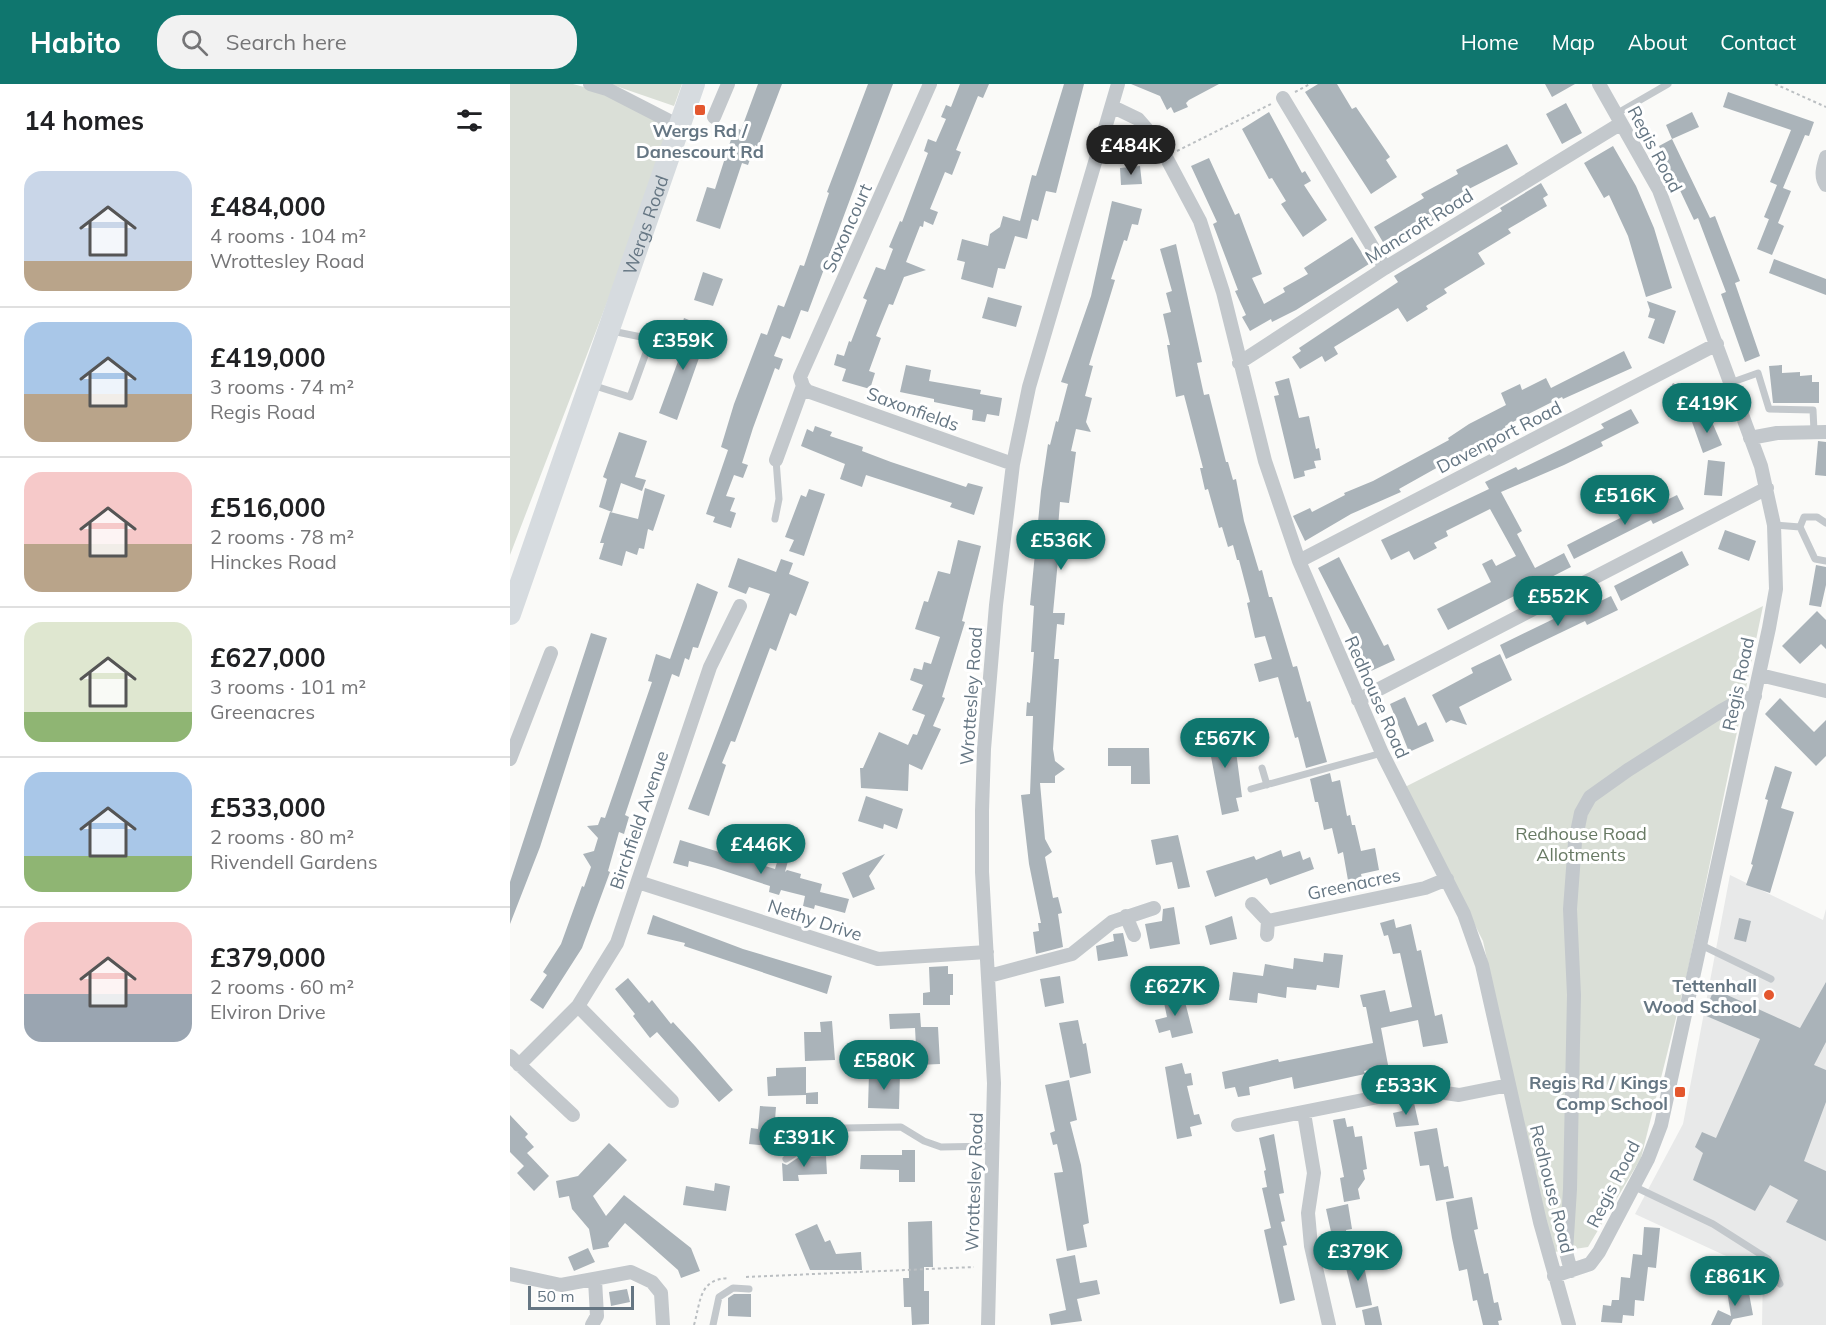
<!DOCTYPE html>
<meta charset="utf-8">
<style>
:root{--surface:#fff;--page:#f2f2f2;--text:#202124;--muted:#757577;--line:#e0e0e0;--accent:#0f766e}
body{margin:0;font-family:Mulish,sans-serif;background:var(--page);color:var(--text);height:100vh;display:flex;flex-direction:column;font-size:22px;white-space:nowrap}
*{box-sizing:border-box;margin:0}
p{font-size:20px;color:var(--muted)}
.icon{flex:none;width:33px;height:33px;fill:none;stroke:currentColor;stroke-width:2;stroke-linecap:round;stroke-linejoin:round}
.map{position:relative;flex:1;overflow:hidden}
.sheet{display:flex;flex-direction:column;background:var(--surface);width:510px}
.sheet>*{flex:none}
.scale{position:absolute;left:18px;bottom:15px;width:106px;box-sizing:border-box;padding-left:6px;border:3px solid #657683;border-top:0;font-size:16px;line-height:21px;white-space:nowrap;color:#657683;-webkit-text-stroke:4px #fff;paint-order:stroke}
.price{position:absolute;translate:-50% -51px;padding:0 14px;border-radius:21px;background:var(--accent);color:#fff;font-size:20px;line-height:39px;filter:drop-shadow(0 2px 3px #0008)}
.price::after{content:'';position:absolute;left:50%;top:36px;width:18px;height:14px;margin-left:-9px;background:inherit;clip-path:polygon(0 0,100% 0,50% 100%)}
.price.on{background:#222;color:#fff}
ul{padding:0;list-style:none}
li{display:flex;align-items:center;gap:18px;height:150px;padding:0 24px}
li+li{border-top:2px solid var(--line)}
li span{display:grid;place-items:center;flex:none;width:168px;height:120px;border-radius:18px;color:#555}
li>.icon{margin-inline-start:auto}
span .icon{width:72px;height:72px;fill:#fffc;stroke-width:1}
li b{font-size:26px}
h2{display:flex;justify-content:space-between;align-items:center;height:72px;padding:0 24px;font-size:26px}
header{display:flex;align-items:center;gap:36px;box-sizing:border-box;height:84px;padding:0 30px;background:var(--accent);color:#fff}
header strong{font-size:28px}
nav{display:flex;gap:33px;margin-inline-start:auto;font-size:21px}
.search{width:420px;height:54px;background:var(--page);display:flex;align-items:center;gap:15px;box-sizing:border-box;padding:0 21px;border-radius:24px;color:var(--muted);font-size:22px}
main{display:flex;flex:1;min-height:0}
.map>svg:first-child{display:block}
</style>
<header>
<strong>Habito</strong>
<div class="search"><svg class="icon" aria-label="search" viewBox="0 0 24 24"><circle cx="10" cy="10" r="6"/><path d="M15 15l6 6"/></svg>Search here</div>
<nav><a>Home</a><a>Map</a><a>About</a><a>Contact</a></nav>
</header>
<main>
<section class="sheet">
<h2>14 homes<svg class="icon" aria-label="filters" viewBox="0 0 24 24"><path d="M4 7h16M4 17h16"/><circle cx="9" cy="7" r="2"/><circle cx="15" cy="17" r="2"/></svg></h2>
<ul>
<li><span style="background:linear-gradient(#c9d6e8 75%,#b9a48a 0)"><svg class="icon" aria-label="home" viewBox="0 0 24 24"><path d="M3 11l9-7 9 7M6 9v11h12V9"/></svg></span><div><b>£484,000</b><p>4 rooms · 104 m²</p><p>Wrottesley Road</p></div></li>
<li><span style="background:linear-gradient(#a9c7e8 60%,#b9a48a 0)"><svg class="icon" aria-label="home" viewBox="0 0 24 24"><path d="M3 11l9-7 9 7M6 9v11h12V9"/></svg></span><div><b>£419,000</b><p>3 rooms · 74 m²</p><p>Regis Road</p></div></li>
<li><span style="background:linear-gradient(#f6c9c9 60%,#b9a48a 0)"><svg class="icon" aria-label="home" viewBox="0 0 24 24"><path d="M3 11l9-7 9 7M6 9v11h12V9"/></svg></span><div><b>£516,000</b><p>2 rooms · 78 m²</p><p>Hinckes Road</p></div></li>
<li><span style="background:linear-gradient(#dfe7d0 75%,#8fb573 0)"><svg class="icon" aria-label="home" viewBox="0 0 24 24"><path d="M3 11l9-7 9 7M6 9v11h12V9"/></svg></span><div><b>£627,000</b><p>3 rooms · 101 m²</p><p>Greenacres</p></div></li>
<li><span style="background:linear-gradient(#a9c7e8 70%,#8fb573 0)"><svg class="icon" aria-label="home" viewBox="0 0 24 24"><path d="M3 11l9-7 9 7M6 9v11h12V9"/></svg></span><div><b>£533,000</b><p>2 rooms · 80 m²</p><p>Rivendell Gardens</p></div></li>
<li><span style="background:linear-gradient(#f6c9c9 60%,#9aa5b1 0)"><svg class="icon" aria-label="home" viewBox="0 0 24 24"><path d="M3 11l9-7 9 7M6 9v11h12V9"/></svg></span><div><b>£379,000</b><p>2 rooms · 60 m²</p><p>Elviron Drive</p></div></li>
</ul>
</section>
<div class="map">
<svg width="1316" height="1241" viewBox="0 0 1316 1241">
<rect width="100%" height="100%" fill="#fafaf8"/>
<!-- built -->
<path fill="#e8e9e9" d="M1220,791L1313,836L1316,825V1241H1252L1253,1189L1125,1130L1173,1040Z"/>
<!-- green -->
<path fill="#dadfd7" d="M0,0H63L96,9L164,44L0,471Z
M100,0H172L164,22Z
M1253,522L1177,890L1131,1074L1078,1163L1044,1168L1031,1122L973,857L895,703Z"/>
<!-- building -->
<path fill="#aab3b9" d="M248,0H272L248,63L245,61L238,81L232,79L210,145L186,137L197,103L205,105L225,43L231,46Z
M358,0H383L298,228L291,226L280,255L272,252L264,272L273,275L269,286L265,284L243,344L232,379L238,381L233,394L224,391L216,412L225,414L220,427L226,429L221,444L203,438L205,433L196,430L218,366L211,363L224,320L251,249L257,251L268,221L274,223L290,181L294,182L319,109L317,108Z
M450,0H479L473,14L468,12L446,66L451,68L442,91L435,88L420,125L428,128L423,141L414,137L413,143L410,142L396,178L416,186L394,193L383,221L379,220L366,252L371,254L359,287L365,289L360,305L332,297L336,285L324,281L327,270L334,272L339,257L341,258L357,216L353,214L366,183L375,186L383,165L379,163L390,137L392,138L418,69L414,67L418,55L426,58L436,35L431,33L436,21L441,23Z
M554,0H574L546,109L536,107L528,137L522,135L517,155L505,152L495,185L488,184L483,204L451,195L455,178L447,176L452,155L478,162L480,150L490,143L493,132L510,137L522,91L526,92Z
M621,0H709L679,16L676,19L678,23L664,29L661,23L657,26L650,12Z
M808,0H827L842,25L846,23L880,73L876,76L887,93L861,110L795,8Z
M1035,0H1065L1042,13Z
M1218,8L1304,38L1299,52L1295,51L1273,104L1281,107L1268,139L1274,142L1262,171L1247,165L1259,135L1263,137L1254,133L1267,101L1260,98L1281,46L1213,23Z
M1056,19L1072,49L1052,60L1036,30Z
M759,28L792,89L795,87L801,97L794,101L817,136L793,153L771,120L776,117L762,94L759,95L732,45Z
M1182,28L1189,43L1162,55L1156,41Z
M1162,55L1200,134L1205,132L1230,197L1225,199L1250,272L1235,278L1211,210L1216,208L1188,134L1184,136L1149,62Z
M997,60L1008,80L949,110L953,118L877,165L864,143L914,114L911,110L948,90L946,86Z
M1103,62L1126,102L1144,144L1162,204L1136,213L1118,152L1099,111L1094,114L1074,79Z
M699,74L725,131L729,129L752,190L742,194L754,220L775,208L773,204L798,190L794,184L842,153L859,180L786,226L762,238L761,235L740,247L732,233L736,231L725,207L728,206L703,140L707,138L681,82Z
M630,82L632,100L611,101L610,84Z
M1031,99L1038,111L1033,114L1037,122L998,145L1001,149L968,169L975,180L934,205L937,209L916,222L918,225L897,238L888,224L824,263L828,270L815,278L812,272L790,285L782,273L791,267L789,264L888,198L884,192L992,127L990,124Z
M602,117L632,125L628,141L622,140L617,157L614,156L601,195L605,196L579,281L583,282L575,312L582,314L576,338L581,348L566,345L561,367L566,368L559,419L550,418L548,444H551L543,529H555L554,541L547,540L544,575H549L543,665L545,677L555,685L545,692V699H530L535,755L542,768L535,773L543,814L548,813L552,829L548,830L553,863L526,870L523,848L529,847L528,839H531L519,780L511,711L520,710L523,632H516L517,618L520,619L524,568H521L524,522L520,521L531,407L538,360L540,361L546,337L548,338L558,300L551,298L581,212Z
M666,160L692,278L687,279L694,311L699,310L716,378H718L723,396L726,395L734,437L749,487L752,486L759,513H762L783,583L787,582L797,618L800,617L817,678L796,684L788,653L785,654L768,593L749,598L744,580L762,575L755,552L745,554L737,519L740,518L729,476H727L723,461L718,463L712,443L709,444L698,405L695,406L690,384H693L674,311L666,313L657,261H660L653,230L661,228L656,209L662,207L650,165Z
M1264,175L1316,195V211L1259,189Z
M193,188L213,195L203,222L184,216Z
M478,213L512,222L506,243L472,234Z
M1137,217L1166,227L1154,260L1138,254L1145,235L1138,233L1140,226Z
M174,234L194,242L183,272L189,274L167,336L149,329L178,250L170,247Z
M1114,267L1122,284L1053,315L1052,313L995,342L996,345L889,405L891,408L841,430L795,457L783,432L800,424L802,428L835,411L834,409L863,397L939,356L938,354L959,340L996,321L991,309L1010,300L1012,306L1036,294L1041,304Z
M396,281L421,286L419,297L471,306L470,310L492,314L489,332L477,330L475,338L462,336L463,326L424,318V315L390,308Z
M1272,281V289L1290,288V292L1302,291V298H1309V319H1263L1259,282Z
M779,294L789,334L799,332L806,365L809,364L811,376L804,377L806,384L794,387L795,392L784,395L764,312L769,311L765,298Z
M1163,299L1193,316L1185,330L1155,314Z
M1121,325L1129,339L1091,358L1093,362L1054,381L991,408L1012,447L1007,450L1025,484L1054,469L1061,483L938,546L927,525L981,498L972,480L982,475L986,482L1006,472L980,425L936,447L938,452L924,459L927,464L904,476L899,467L881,476L871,456L979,405L975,398L1006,383L1008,386L1056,363L1094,344L1091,340Z
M1199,331L1212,361L1193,369L1182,338Z
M305,342L322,348L320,352L353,363L352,367L381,378L456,403L458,399L473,403L464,431L440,423L442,419L356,391L352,403L330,395L335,380L291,362L297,345L303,348Z
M109,348L137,357L125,393L136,396L132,407L111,399L102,428L89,423L97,395L93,393Z
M1308,357L1316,358V392L1305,391Z
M1198,376L1215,378L1212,412L1194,411Z
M135,404L155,411L143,447L138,445L134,465L129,464L127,471L116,467L112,482L89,475L94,459H90L100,428L128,435Z
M299,405L315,410L294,472L279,467L284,456L275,453L291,411L296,413Z
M1167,411L1174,425L1143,440L1141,436L1064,475L1057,461L1126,426L1128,430Z
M1215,446L1246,457L1239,477L1208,465Z
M448,456L471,462L452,537L455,538L432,613L435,614L423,642L431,645L412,686L399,680L398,707L351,704L350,684H353L369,648L398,661L403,650L407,651L415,631L402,626L413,601L400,596L404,584L412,586L414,578L421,580L430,553L405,545L414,517L418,518L428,487L440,490Z
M1172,467L1179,481L1111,517L1104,502Z
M829,473L874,562L878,560L885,576L861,587L808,484Z
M228,474L266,488L271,475L283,479L279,490L299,498L286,532L280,529L266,567L260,564L225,658L221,657L212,679L216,681L199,732L178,725L260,510L239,503L236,510L218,503Z
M1306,481L1316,483V501L1311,523L1299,521Z
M187,499L208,508L188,564L183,563L179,576L175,574L169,593L162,590L115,731L119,733L114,750L109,748L98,787L100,788L72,864L33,925L20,916L37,891L33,888L51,860L72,802L74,803L81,783L73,770L84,767L88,754L77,742L88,741L91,733L95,734L142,598L138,597L146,570L160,575Z
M1101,512L1108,526L1077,541L1075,537L996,575L990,561L1060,527L1062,531Z
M1307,527L1316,536V565L1311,560L1290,580L1272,562Z
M81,549L97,554L30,763L0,840V798Z
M990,570L1002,596L949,623L957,641L941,636L936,639L922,611L963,589L961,584Z
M895,613L908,642L916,638L924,657L899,668L880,620Z
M1270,614L1304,648L1316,636V672L1306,682L1255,630Z
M715,642L718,653L724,652L732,713L726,714L729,727L712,731L696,646Z
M598,664H639L640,700H621V682H598Z
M1265,682L1282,688L1271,724L1284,728L1260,809L1236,801L1243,781L1241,780L1258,716L1255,715Z
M820,689L822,698L830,696L837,732L840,731L842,741H845L851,767L865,764L869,786L851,790L853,799L839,802L833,768L828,770L822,744L814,746L808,718H805L800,695Z
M356,712L393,725L387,745L374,740L373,745L348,737Z
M668,751L680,803L668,805L662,778L646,781L641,756Z
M170,756L265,785L268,775L278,777L275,788L277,786L291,790L290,794L312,800L310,808L339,815L335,829L305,821L304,825L293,822L295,812L271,806L269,811L259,808L260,802L205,784L179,777L178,783L163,779Z
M771,766L773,773L790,767L793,776L800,773L804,785L760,801L757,794L705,813L696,787L744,772L746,776Z
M375,770L359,792L365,805L343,814L332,789Z
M664,823L670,860L640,865L635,840L652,837L653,825Z
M143,831L233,865L322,892L317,910L174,862L175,859L137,850Z
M722,832L727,855L700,861L695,842Z
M1229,834L1241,837L1236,858L1224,855Z
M884,835L886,844L901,840L907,867L911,866L925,932L932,930L938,959L913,963L908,936L871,944L879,986L869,988L868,984L854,987L855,990L784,1005L782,993L739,1003L740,1011L728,1013L725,1003L715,1005L712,988L768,975L769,978L863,959L856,923H853L850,911L875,906L880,928L902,923L890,869L883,870L878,851L874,852L870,839Z
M613,849L618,872L588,877L586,862L604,857L603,850Z
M814,869L833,871L829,904L807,901L806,906L777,903L776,914L748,909L747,919L719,916L723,888L753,892L755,880L783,885L784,874L813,878Z
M438,882V890H443V911H440V921H413V909L420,908L419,883Z
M550,892L554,919L535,923L530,895Z
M118,894L139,919L142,916L161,940L163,938L185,962L223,1006L209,1018L147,948L140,954L123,932L125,930L105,905Z
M1316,898V958L1304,981L1316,986V1018L1294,1077L1316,1087V1157L1276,1138L1288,1116L1260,1101L1245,1127L1183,1096L1193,1069L1185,1063L1192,1048L1206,1054L1250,955L1194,931L1204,905L1290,944Z
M673,910L683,949L662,954L660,946L649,949L645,936L657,933L653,914Z
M410,929L411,943H428L430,980L407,981L405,944L380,945L379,930Z
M568,936L573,960L576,959L581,989L560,994L549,939Z
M322,937L325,976L295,977L294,948H311L310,938Z
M672,979L675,990L681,989L683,1001L677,1002L684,1031L689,1030L692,1040L680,1043L682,1052L667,1055L655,983Z
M296,983V1009L308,1008V1020H296V1011L258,1012L257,993L266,992V984Z
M359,989H390L389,1025L358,1024Z
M559,996L567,1036L560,1038L571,1081L579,1139L573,1141L577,1163L557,1167L544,1089L553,1088L547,1060L543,1061L540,1049L545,1047L535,1001Z
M904,1019L909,1041L886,1043L883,1029L892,1027L891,1021Z
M250,1022L266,1023L264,1049L279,1050L278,1064L239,1060L241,1044L248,1045Z
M0,1031L18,1050L15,1053L24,1063L17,1069L39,1092L24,1107L7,1089L14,1082L0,1068Z
M835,1034L837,1043L843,1042L845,1053L852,1052L857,1085L853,1086L855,1095L848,1105L850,1115L834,1118L830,1094L834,1093L823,1036Z
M927,1044L934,1083L938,1082L944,1114L926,1117L919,1081L910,1082L904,1048Z
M764,1050L774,1109L769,1110L775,1137L771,1138L777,1161L773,1162L785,1216L770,1220L754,1146L761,1144L752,1104L757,1103L754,1087L756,1086L749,1054Z
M99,1059L117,1076L83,1112L96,1132L114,1111L181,1164L190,1187L171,1194L168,1186L115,1139L98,1159L99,1163L83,1166L79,1145L62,1125L59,1112L49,1114L46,1097L68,1092Z
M392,1066H405V1098H389V1086L350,1085L351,1071H392Z
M316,1072L317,1090L288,1091L289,1097H273L272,1079L277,1081L289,1073Z
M205,1099L220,1102L216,1127L173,1121L176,1102L204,1107Z
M962,1113L968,1145L964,1146L974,1190L978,1189L984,1219L988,1218L992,1236L988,1237L989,1241H973L967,1216L963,1217L957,1185L949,1187L942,1154L936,1118Z
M838,1120L842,1145L836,1146L841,1172L827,1175L816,1125Z
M422,1137L423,1183H414V1207H419V1240L402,1241L401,1223H394L393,1194H399L398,1138Z
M307,1140L315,1158L320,1156L326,1170L351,1168L352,1186H300L285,1150Z
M1134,1143L1150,1144L1146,1184L1138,1183L1134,1217L1125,1216L1124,1232L1113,1231L1112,1239L1091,1238L1093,1221L1101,1222L1102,1216H1109L1111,1193L1120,1194L1123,1170L1132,1171Z
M78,1164L85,1178L64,1187L58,1173Z
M565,1171L570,1199L587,1196L590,1210L567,1215L572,1237L541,1241L539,1230L556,1226L546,1175Z
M852,1172L862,1221L846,1224L834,1176Z
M1238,1204L1243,1231L1223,1235L1220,1241H1201L1208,1226L1221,1232L1217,1207Z
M117,1205L120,1218L101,1222L99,1208Z
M224,1210H241V1233L218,1232V1214Z
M868,1222L872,1241H855L852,1226Z"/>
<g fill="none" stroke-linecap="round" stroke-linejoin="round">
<!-- path -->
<path stroke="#bbbfc2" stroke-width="2" stroke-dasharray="3 3" stroke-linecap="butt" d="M1265,0L1316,23
M785,8L800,0
M667,67L761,20
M236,1193L464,1183
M184,1241C191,1216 189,1195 219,1194"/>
<!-- service -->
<path stroke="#c3c8cc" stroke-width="7" d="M1106,30L1158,0
M1220,299L1248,289L1259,325L1303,326L1304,347
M82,301L120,313L141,255L102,247
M265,435L269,415L266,376
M1264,441L1290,443L1305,475L1316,477
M1290,443L1294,433H1307L1316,439
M752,684L757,701
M741,705L872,669
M1189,860L1261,895
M276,1075L320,1047L334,1044L391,1043L414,1057L431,1063L484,1062
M1123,1102L1203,1140L1258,1175L1270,1200
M203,1241L209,1213L223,1204L239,1205"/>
<!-- minor -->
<path stroke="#c3c8cc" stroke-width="14" d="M80,0L97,5L169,42
M773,14L875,184
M603,23L628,35L648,58L690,137L713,208L755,377L789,477L872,669L954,830L972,881L1030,1138L1059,1241
M204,33L218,0
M1316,73C1313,83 1310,92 1316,101
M729,279L875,184L1110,40
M293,302L290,293L420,0
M293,302L297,307L503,380
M1240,354L1267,349L1316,348
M266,376L293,302
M789,477L1207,260
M1250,591L1316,607
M848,616L1257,404
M0,675L41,569
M128,798L368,875L477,868
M742,820L758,837L757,851
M616,832L624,851
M758,837L915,804L937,795
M479,892L562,870L602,838L644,824
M68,922L162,1017
M0,972L63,1031
M9,981L68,922L107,859L200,583L230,522
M794,1029L804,1089L798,1129L801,1162L819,1241
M728,1041L908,1005L949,1011L999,1001
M1061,1187L1056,1168L1060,1105L1064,911L1060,825L1065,758L1071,729L1080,713L1118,686L1211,627L1231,616L1245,612
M0,1190L51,1201L121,1188L142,1198L151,1209L153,1241
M1044,1192L1080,1180L1089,1168L1138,1075L1151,1041L1259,544L1266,505L1264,441L1251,382L1149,106L1089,0
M82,1241L87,1232L85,1196
M478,1241L484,999L472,788V727L474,665L486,521L503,380L519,303L608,0"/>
<!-- trunk -->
<path stroke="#d6dbdf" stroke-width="22" id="s1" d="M0,530L184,0"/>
</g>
<!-- markers -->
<g fill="#e4572e" stroke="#fff" stroke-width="2">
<rect x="184" y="20" width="12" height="12" rx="3"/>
<circle cx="1259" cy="911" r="6"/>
<rect x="1164" y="1002" width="12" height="12" rx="3"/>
</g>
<g text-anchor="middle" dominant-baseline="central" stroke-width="6" stroke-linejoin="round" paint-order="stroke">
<!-- poi labels -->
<g font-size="18" font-weight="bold" fill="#657683" stroke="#fff" text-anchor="end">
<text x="190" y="46" text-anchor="middle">Wergs Rd /<tspan x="190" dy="21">Danescourt Rd</tspan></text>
<text x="1247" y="901">Tettenhall<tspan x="1247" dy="21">Wood School</tspan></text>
<text x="1158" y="998">Regis Rd / Kings<tspan x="1158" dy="21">Comp School</tspan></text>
</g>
<!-- street labels -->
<g font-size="18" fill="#657683" stroke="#fff">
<text transform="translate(1145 65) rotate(62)">Regis Road</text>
<text stroke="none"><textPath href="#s1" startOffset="412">Wergs Road</textPath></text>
<text transform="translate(909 142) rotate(-32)">Mancroft Road</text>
<text transform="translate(337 144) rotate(-66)">Saxoncourt</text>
<text transform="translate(403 325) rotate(20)">Saxonfields</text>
<text transform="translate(989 353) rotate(-27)">Davenport Road</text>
<text transform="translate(1228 600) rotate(-78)">Regis Road</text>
<text transform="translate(461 612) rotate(-86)">Wrottesley Road</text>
<text transform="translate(867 613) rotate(66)">Redhouse Road</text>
<text transform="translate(129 736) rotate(-71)">Birchfield Avenue</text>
<text transform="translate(844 800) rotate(-12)">Greenacres</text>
<text transform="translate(305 836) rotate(18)">Nethy Drive</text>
<text transform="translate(464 1098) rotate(-88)">Wrottesley Road</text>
<text transform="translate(1103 1100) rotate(-63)">Regis Road</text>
<text transform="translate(1042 1105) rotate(76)">Redhouse Road</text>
</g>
<!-- park labels -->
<g font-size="18" fill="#687a64" stroke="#fff">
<text x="1071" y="749">Redhouse Road<tspan x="1071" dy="21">Allotments</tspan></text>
</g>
</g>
</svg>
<div class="scale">50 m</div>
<b class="price on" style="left:621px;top:92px">£484K</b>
<b class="price" style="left:173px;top:287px">£359K</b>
<b class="price" style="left:1197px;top:350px">£419K</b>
<b class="price" style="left:1115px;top:442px">£516K</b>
<b class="price" style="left:551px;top:487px">£536K</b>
<b class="price" style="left:1048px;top:543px">£552K</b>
<b class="price" style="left:715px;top:685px">£567K</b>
<b class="price" style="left:251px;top:791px">£446K</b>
<b class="price" style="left:665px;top:933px">£627K</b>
<b class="price" style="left:374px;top:1007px">£580K</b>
<b class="price" style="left:896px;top:1032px">£533K</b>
<b class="price" style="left:294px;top:1084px">£391K</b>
<b class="price" style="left:848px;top:1198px">£379K</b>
<b class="price" style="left:1225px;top:1223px">£861K</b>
</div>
</main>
